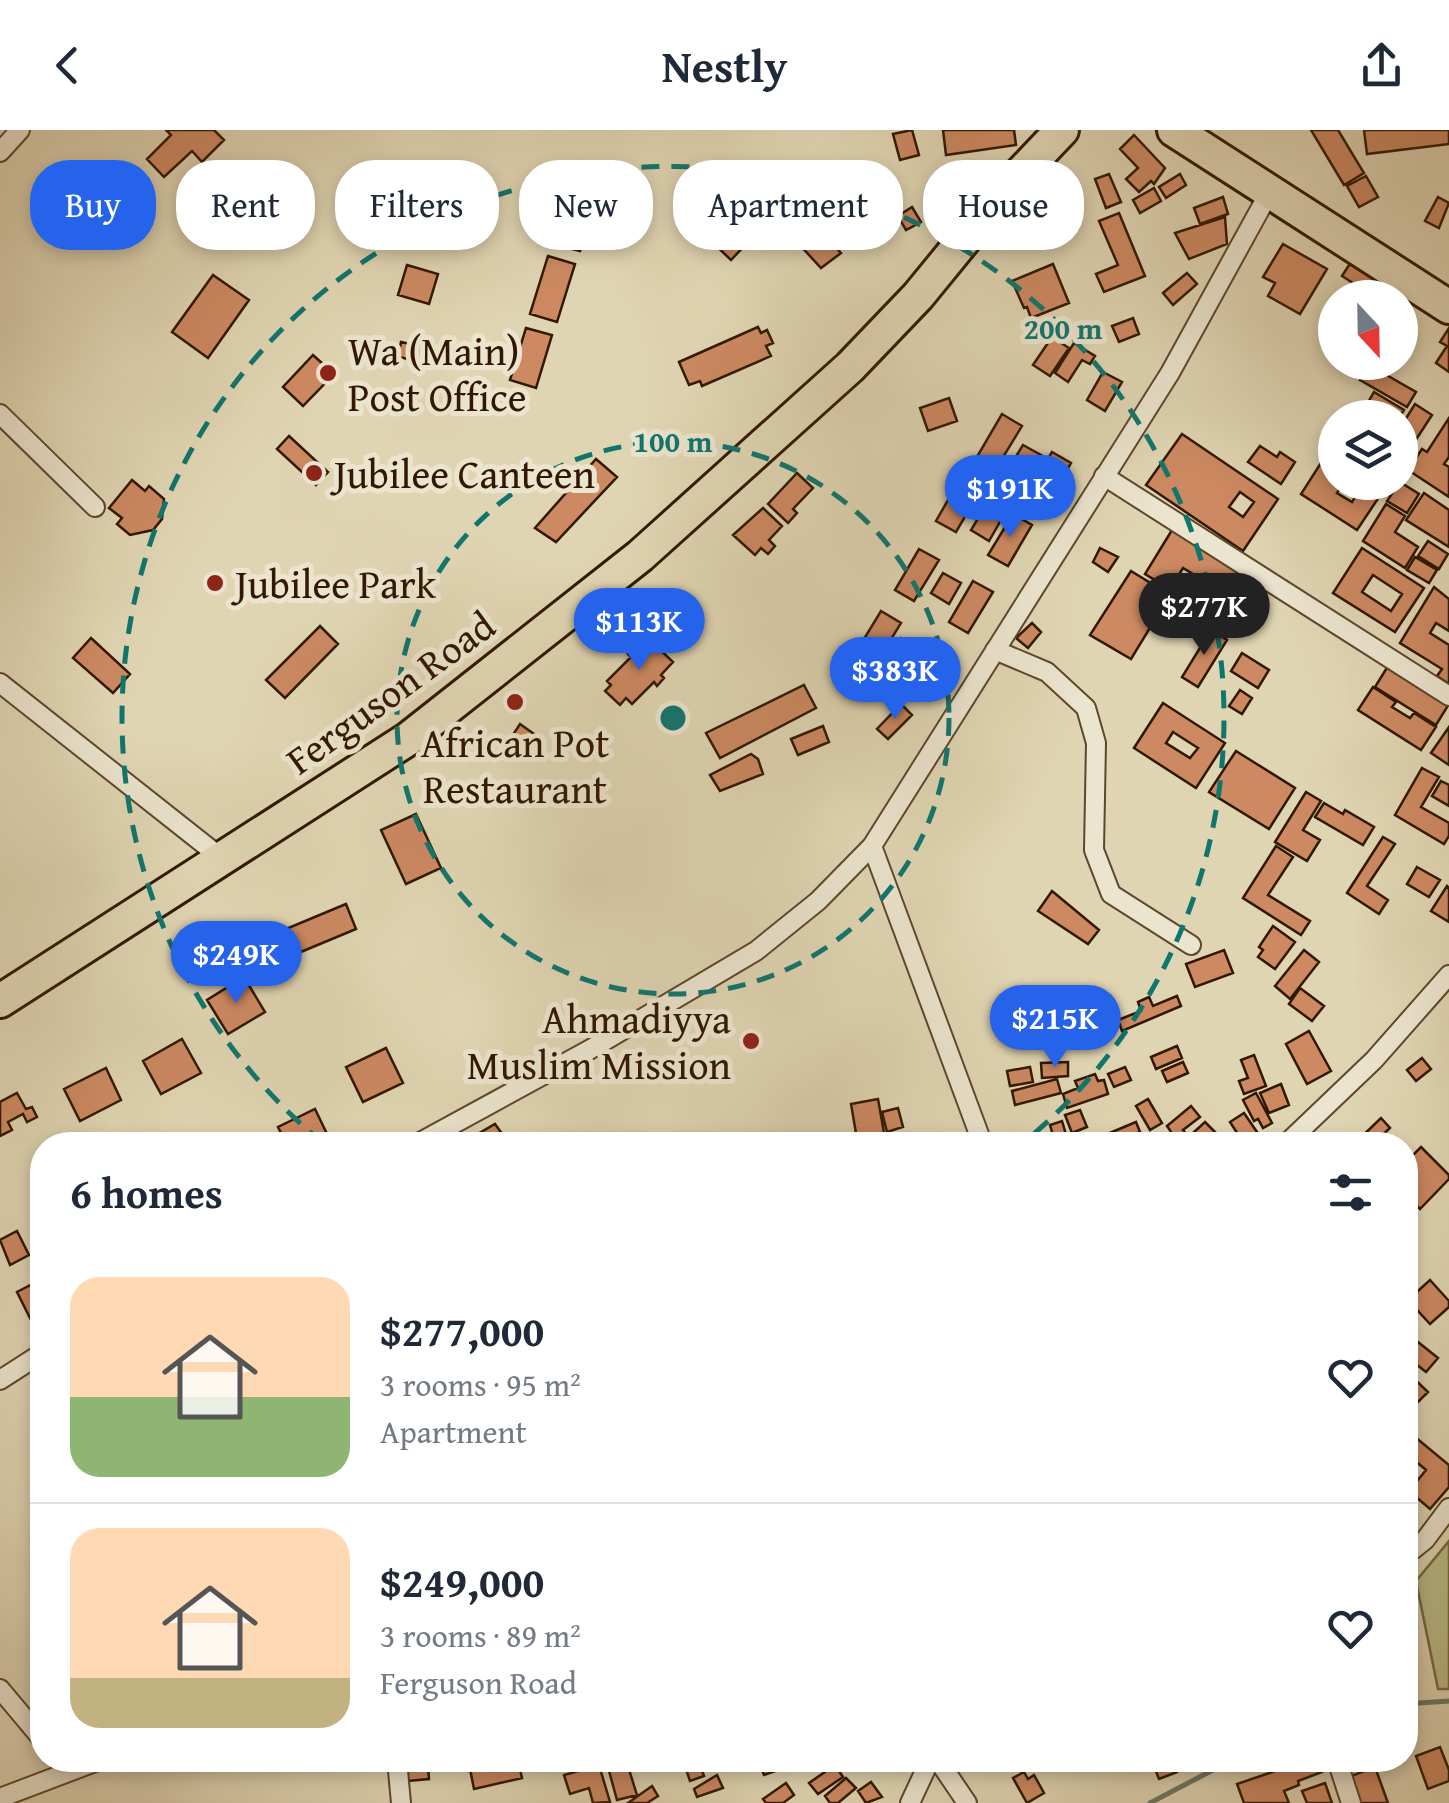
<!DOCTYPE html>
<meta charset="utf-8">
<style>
:root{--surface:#fff;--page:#f6f6f7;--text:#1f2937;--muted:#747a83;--line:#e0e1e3;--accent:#2563eb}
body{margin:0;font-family:"Gentium Book Plus",serif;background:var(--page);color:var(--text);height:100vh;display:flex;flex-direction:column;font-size:38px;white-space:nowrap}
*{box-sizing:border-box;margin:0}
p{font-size:32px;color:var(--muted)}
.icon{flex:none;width:55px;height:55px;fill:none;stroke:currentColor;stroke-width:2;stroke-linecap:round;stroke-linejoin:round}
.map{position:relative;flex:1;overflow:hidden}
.details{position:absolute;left:30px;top:1002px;width:1388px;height:640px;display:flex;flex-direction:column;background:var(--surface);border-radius:40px;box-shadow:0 5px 15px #0003}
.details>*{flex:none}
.guide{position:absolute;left:30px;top:30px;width:1390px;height:90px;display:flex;gap:20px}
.needle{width:65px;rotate:158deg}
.tools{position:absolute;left:1318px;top:150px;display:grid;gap:20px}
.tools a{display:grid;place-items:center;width:100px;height:100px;border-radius:50%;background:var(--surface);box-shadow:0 5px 15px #0003;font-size:50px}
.price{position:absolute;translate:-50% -85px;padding:0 22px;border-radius:35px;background:var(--accent);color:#fff;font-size:32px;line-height:65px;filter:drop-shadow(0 2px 5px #0008)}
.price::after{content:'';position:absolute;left:50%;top:60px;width:30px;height:22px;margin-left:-15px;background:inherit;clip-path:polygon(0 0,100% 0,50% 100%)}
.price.on{background:#222;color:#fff}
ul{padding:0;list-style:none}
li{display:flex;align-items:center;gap:30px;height:250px;padding:0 40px}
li+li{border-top:2px solid var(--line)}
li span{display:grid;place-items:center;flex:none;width:280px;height:200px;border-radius:30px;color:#555}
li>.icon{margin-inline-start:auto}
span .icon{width:120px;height:120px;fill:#fffc;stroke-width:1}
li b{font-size:42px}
h2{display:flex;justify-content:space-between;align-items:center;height:120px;padding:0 40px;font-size:42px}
.chip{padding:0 35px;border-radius:40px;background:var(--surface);box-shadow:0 5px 15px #0003;font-size:35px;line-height:90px}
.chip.on{background:var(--accent);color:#fff}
header{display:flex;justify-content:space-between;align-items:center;height:130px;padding:0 40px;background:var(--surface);font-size:45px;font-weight:800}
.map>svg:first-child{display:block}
</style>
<header><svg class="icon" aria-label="back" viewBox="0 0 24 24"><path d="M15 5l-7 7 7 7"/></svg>Nestly<svg class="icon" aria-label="share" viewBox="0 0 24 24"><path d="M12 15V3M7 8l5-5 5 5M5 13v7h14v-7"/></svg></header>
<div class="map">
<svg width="1449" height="1673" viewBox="0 0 1449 1673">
<rect width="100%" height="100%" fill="#e0d5b3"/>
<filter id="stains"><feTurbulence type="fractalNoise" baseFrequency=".002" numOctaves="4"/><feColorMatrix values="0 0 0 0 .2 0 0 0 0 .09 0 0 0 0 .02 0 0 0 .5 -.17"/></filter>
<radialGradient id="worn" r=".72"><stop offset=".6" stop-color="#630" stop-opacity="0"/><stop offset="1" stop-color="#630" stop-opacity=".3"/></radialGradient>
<!-- green -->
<path fill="#babb88" stroke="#766a44" stroke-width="2.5" d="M1449,1411V1559H1438L1416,1451Z"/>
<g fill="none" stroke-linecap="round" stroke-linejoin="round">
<!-- stream -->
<path stroke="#6c7966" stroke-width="5" d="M1405,1574L1449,1571
M1150,1673L1232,1630"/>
</g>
<!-- building -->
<path fill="#cc8962" stroke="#311801" stroke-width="2.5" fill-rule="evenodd" d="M166,0H214L224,10L202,32L192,21L164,47L147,29L171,5Z
M912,0L919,25L900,30L893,4Z
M943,0H1014L1016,15L946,25Z
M1311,0H1338L1364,43L1344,55Z
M1364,0H1449V14L1367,24Z
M1134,5L1165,38L1154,54L1151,51L1139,62L1126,49L1138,38L1120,19Z
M388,35L398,37L413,47L398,82L386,90L361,76Z
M1109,44L1121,72L1106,78L1095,49Z
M1180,44L1186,55L1166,68L1159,57Z
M1366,46L1378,67L1359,77L1347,56Z
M773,50L841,123L821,138L773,86L731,130L710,110Z
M1062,52L1075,83L1062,88L1049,57Z
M568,57L596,65L580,121L553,114Z
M1154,58L1161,71L1140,83L1133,70Z
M1223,67L1228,84L1200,94L1194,78Z
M1438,67L1449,73L1439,98L1425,91Z
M912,77L921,92L906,100L898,86Z
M1119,83L1145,146L1104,162L1096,144L1118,135L1099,91Z
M1225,87L1227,114L1189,129L1175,103Z
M1283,114L1327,139L1300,184L1268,166L1275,153L1263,147Z
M548,126L575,134L557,192L530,184Z
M1351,132L1393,159L1387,168H1376L1342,146Z
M1053,134L1069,173L1031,188L1027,177L1024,178L1012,151Z
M407,135L438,144L429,174L398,165Z
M1187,143L1197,154L1173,175L1163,163Z
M213,145L249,170L208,228L172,202Z
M1133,188L1139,204L1119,212L1112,196Z
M758,197L761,203L767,200L773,213L766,216L771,226L702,256L700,251L689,255L679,232Z
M526,198L552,205L536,258L510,250Z
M1449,198V242L1436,233L1447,216L1440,212Z
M1052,207L1069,218L1050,246L1033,235Z
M401,212L447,222L444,236L398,227Z
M1074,213L1095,226L1090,234L1082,230L1068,252L1055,243Z
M313,225L334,244L303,276L283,257Z
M1369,235L1416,262L1407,277L1360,250Z
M1103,242L1122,252L1105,281L1087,270Z
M1374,262L1404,280L1399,288H1359Z
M949,268L957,291L928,301L920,278Z
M1415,274L1432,285L1406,325L1400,321V298Z
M1002,284L1022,296L997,337L978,325Z
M1449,288V327L1444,334L1449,337V367L1408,340L1422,319L1427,322Z
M1182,304L1278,369L1243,421L1146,355ZM1240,362L1254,372L1243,387L1229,377Z
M289,306L328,342L316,355L277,319Z
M1023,315L1041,325L1028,346L1010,336Z
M1260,316L1277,327L1280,322L1295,332L1281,354L1248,332Z
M1052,322L1071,333L1047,374L1027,363Z
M1328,322L1335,326V352H1344L1337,363L1352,372L1359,361L1346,352H1370L1368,355L1381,364L1357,400L1301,364Z
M596,329L617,347L556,412L535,398Z
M979,337L1000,349L994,359L973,347Z
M797,343L813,358L793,379L797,383L788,393L768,374Z
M960,349L980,361L956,402L936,391Z
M132,350L145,361L149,356L164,369L162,389L153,400L130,405L117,394L122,388L109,378Z
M1400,352L1419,364L1407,383L1387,371Z
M1424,363L1449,380V417L1406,390Z
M1386,374L1405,386L1395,402L1418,417L1405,438L1363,411Z
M763,378L782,396L769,410L775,416L768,424L761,418L755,425L733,405Z
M983,380L1001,390L989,411L971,400Z
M1013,384L1032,395L1008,436L988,425Z
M1172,400L1238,440L1224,463L1183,438L1178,446L1205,463L1203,467L1216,475L1211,484L1145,444Z
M1428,411L1448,424L1439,439L1418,426Z
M1100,418L1118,427L1108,442L1093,432Z
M1362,418L1424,458L1395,502L1333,463ZM1373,445L1402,464L1391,481L1362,462Z
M919,419L939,430L914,471L895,460Z
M1415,427L1437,440L1429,453L1407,440Z
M1131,441L1170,465L1131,529L1090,505Z
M943,443L961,453L949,474L931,463Z
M973,451L993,462L968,503L949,492Z
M1434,457L1449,469V501L1436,493L1430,503L1449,515V554L1437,546L1442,539L1400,513Z
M881,481L901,493L876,534L856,522Z
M1032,493L1041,502L1028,518L1016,508Z
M320,496L338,514L285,568L266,550Z
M1211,500L1227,510L1198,557L1182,547Z
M91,508L130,544L113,563L73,528Z
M648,508L673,532L661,545L664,548L657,556L654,552L632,574L626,568L620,575L605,561L611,555L607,551L631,527L628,524Z
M901,508L919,519L906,539L889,529Z
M935,513L955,525L930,566L910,554Z
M1242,523L1269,540L1258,558L1231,541Z
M1388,536L1449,574L1436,595L1375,557Z
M804,555L816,578L720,628L706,603Z
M1373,557L1396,572L1392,577L1410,588L1414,583L1436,597L1421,620L1358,580Z
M1240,560L1252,568L1242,584L1229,576Z
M1163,573L1225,613L1196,658L1134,618ZM1173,602L1198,618L1190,628L1166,613Z
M901,574L912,585L888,609L877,599Z
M520,594L537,606L524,626L507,614Z
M823,596L829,612L798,625L791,609Z
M1449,597V635L1431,623Z
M1236,621L1295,658L1269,699L1209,662Z
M751,624L758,629L763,644L720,661L710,645Z
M1422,638L1439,647L1421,677L1449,693V706L1444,714L1395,685Z
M1441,651L1449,655V676L1432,666Z
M1306,662L1321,671L1303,700L1320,710L1307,731L1275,712Z
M1324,673L1343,684L1345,680L1374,697L1363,715L1315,687Z
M416,684L441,738L406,754L381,700Z
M1383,707L1395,714L1367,756L1388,770L1379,784L1347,763Z
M1276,716L1293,727L1268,765L1310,791L1301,805L1243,768Z
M1417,737L1440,750L1429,767L1407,754Z
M1447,756L1449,758V792L1431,781Z
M1052,761L1099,800L1088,814L1038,781Z
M346,774L356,799L296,824L286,799Z
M1273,796L1295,812L1275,839L1258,827L1263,820L1259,817Z
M1224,820L1233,843L1195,857L1186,834Z
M1304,820L1319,832L1290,869L1275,856Z
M244,847L265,882L228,904L207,870Z
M1300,858L1324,876L1312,891L1289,874Z
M1177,866L1181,876L1122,901L1118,890L1141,881L1138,872L1149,867L1153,876Z
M1309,901L1331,941L1307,954L1286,914Z
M182,909L201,943L161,964L143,931Z
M1177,916L1182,928L1156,939L1151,927Z
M386,918L403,953L363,972L346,937Z
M1254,925L1266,956L1244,964L1239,951L1248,948L1241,930Z
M1422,928L1431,939L1416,951L1407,940Z
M1068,932V946L1042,948L1041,933Z
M1183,932L1188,943L1167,952L1162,941Z
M1030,937L1033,952L1010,956L1007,941Z
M1125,937L1131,950L1114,957L1108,944Z
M106,938L121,970L80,991L64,959Z
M1095,944L1098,951L1104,950L1108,964L1067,978L1063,964L1078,958L1075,951Z
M1057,949L1061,963L1015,975L1012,961Z
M1281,954L1289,975L1269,983L1260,963Z
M17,963L26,979L32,977L37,987L27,992L23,984L8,992L12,1000L0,1006V972Z
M1256,963L1272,993L1263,998L1258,989L1254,991L1243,970Z
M878,969L886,1014L858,1015L851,974Z
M1148,969L1162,993L1150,1000L1136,976Z
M1191,976L1200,987L1183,1000L1191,1010L1180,1015L1167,996Z
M898,978L903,997L887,1002L882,982Z
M315,979L328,1006L311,1015H287L278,997Z
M1080,980L1087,997L1072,1003L1065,985Z
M1244,983L1257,1002L1243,1012L1230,992Z
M1381,988L1390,998L1372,1015H1353Z
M1062,991L1068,1011L1056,1015L1050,995Z
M1136,992L1140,1002L1120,1010L1121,1015H1109L1105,1005Z
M1205,992L1218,1005L1208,1015L1193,1003Z
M495,994L510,1015H459Z
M1421,1017L1449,1045V1049L1420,1079L1405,1064V1033Z
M17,1101L29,1125L10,1135L0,1110Z
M42,1149V1181L30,1188L17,1162Z
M1430,1150L1449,1171V1177L1430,1194L1408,1170Z
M1418,1212L1438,1228L1426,1242L1406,1226Z
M1409,1244L1428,1262L1418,1272L1405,1259V1248Z
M1409,1302L1449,1335V1357L1430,1379L1409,1361L1426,1340L1412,1328L1405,1336V1308Z
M1440,1617L1449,1640V1651L1428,1659L1416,1626Z
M486,1630H518L522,1648L474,1659L469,1634Z
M606,1630H626L637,1665L617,1670Z
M683,1630H698L704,1646L690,1651Z
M758,1630H807L764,1645Z
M1163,1630H1172L1177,1642L1159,1649L1153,1634Z
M1286,1630H1318L1322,1642L1298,1651L1299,1655L1284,1661L1289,1673H1244L1237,1654L1284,1638L1282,1631Z
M599,1635L610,1672L593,1673L589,1658L570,1664L564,1645Z
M835,1635L843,1647L818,1664L809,1653Z
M428,1636L429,1649L408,1651L407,1638Z
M1375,1637L1388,1673H1360L1351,1646Z
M1024,1642L1028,1649L1034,1645L1044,1663L1027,1673L1013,1648Z
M717,1645L723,1658L697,1667L694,1659Z
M846,1648L856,1658L838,1673H830L825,1666Z
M871,1652L882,1667L866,1673L858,1661Z
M786,1653L794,1665L783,1673H766L763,1669Z
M1325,1653L1332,1673H1307L1302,1661Z
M652,1656L658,1666L647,1673H628Z"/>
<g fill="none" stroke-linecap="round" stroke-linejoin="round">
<defs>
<path id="street" d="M0,22L20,0
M0,284L95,377
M1104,346L1449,566
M995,520L1047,542L1086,578L1096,613L1094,720L1111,764L1191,815
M0,553L224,730
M872,716L983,1015
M415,1015L589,920L756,821L818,771L872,716L1170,243L1269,63
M1285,1015L1374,930L1449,845
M0,1250L42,1223
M1405,1426L1425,1410L1449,1378
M0,1559L42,1609
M397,1630L401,1673
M938,1630L967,1673
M1337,1630L1351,1673
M0,1668L100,1630
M910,1673L930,1630"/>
<path id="highway" d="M1174,0L1449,177
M0,871L408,609L640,426L850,237L918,166L1003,62L1062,0"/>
</defs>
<!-- street casing -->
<use href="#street" stroke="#5d472e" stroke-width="22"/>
<!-- highway casing -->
<use href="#highway" stroke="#311801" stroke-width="38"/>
<!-- street -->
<use href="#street" stroke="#ebe4ce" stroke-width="18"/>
<!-- highway -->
<use href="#highway" stroke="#e0d5b3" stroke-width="32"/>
</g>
<!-- distance rings -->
<g fill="none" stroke="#0f766e" stroke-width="5" stroke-dasharray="18 12">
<circle cx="673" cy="588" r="276"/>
<path d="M323 1013A551 551 0 1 1 1023 1013"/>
</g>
<!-- markers -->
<g fill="#8f2418" stroke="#ebe4ce" stroke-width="4">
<circle cx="328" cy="243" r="10"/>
<circle cx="314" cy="343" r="10"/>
<circle cx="215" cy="453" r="10"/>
<circle cx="515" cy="572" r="10"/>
<circle cx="751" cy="911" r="10"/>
</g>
<g text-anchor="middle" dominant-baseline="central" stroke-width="10" stroke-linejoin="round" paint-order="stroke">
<!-- poi labels -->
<g font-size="40" fill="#311801" stroke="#ebe4ce" text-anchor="start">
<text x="348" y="220">Wa (Main)<tspan x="348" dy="46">Post Office</tspan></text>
<text x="334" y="343">Jubilee Canteen</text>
<text x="235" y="453">Jubilee Park</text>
<text x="515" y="612" text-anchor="middle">African Pot<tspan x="515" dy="46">Restaurant</tspan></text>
<text x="731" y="888" text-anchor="end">Ahmadiyya<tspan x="731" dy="46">Muslim Mission</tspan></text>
</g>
<!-- street labels -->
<g font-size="40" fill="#311801" stroke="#ebe4ce">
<text transform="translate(390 562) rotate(-36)">Ferguson Road</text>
</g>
</g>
<circle cx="673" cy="588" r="15" fill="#0f766e" stroke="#ebe4ce" stroke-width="5"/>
<g font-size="30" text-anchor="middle" font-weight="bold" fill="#0f766e" stroke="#ebe4ce" stroke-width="10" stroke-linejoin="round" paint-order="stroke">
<text x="1063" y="209">200 m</text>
<text x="673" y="322">100 m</text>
</g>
<rect width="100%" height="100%" filter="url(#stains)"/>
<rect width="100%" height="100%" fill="url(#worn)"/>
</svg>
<div class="tools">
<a><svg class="needle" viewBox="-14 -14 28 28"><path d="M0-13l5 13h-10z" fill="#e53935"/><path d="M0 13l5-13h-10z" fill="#747a83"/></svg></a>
<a><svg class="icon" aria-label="layers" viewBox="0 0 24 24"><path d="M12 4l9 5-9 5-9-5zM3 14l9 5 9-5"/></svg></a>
</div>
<b class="price" style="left:1010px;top:410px">$191K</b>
<b class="price on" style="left:1204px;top:528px">$277K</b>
<b class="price" style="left:639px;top:543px">$113K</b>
<b class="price" style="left:895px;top:592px">$383K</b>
<b class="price" style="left:236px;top:876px">$249K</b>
<b class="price" style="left:1055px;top:940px">$215K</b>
<div class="guide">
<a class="chip on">Buy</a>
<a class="chip">Rent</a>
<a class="chip">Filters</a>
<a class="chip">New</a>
<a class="chip">Apartment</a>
<a class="chip">House</a>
</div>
<section class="details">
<h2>6 homes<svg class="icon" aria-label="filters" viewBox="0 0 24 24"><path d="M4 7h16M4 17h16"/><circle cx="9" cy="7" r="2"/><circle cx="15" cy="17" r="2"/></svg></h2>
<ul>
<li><span style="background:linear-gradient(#ffd9b3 60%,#8fb573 0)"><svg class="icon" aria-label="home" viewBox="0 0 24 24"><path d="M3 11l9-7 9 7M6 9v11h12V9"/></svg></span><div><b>$277,000</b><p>3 rooms · 95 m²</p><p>Apartment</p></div><svg class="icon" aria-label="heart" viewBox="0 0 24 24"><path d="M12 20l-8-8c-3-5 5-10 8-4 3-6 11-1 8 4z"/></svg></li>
<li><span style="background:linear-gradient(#ffd9b3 75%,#c2b280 0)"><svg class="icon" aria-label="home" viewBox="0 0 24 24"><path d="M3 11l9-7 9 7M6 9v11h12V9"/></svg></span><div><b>$249,000</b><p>3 rooms · 89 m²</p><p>Ferguson Road</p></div><svg class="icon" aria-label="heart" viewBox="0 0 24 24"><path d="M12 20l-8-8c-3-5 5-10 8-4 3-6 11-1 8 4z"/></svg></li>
</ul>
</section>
</div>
